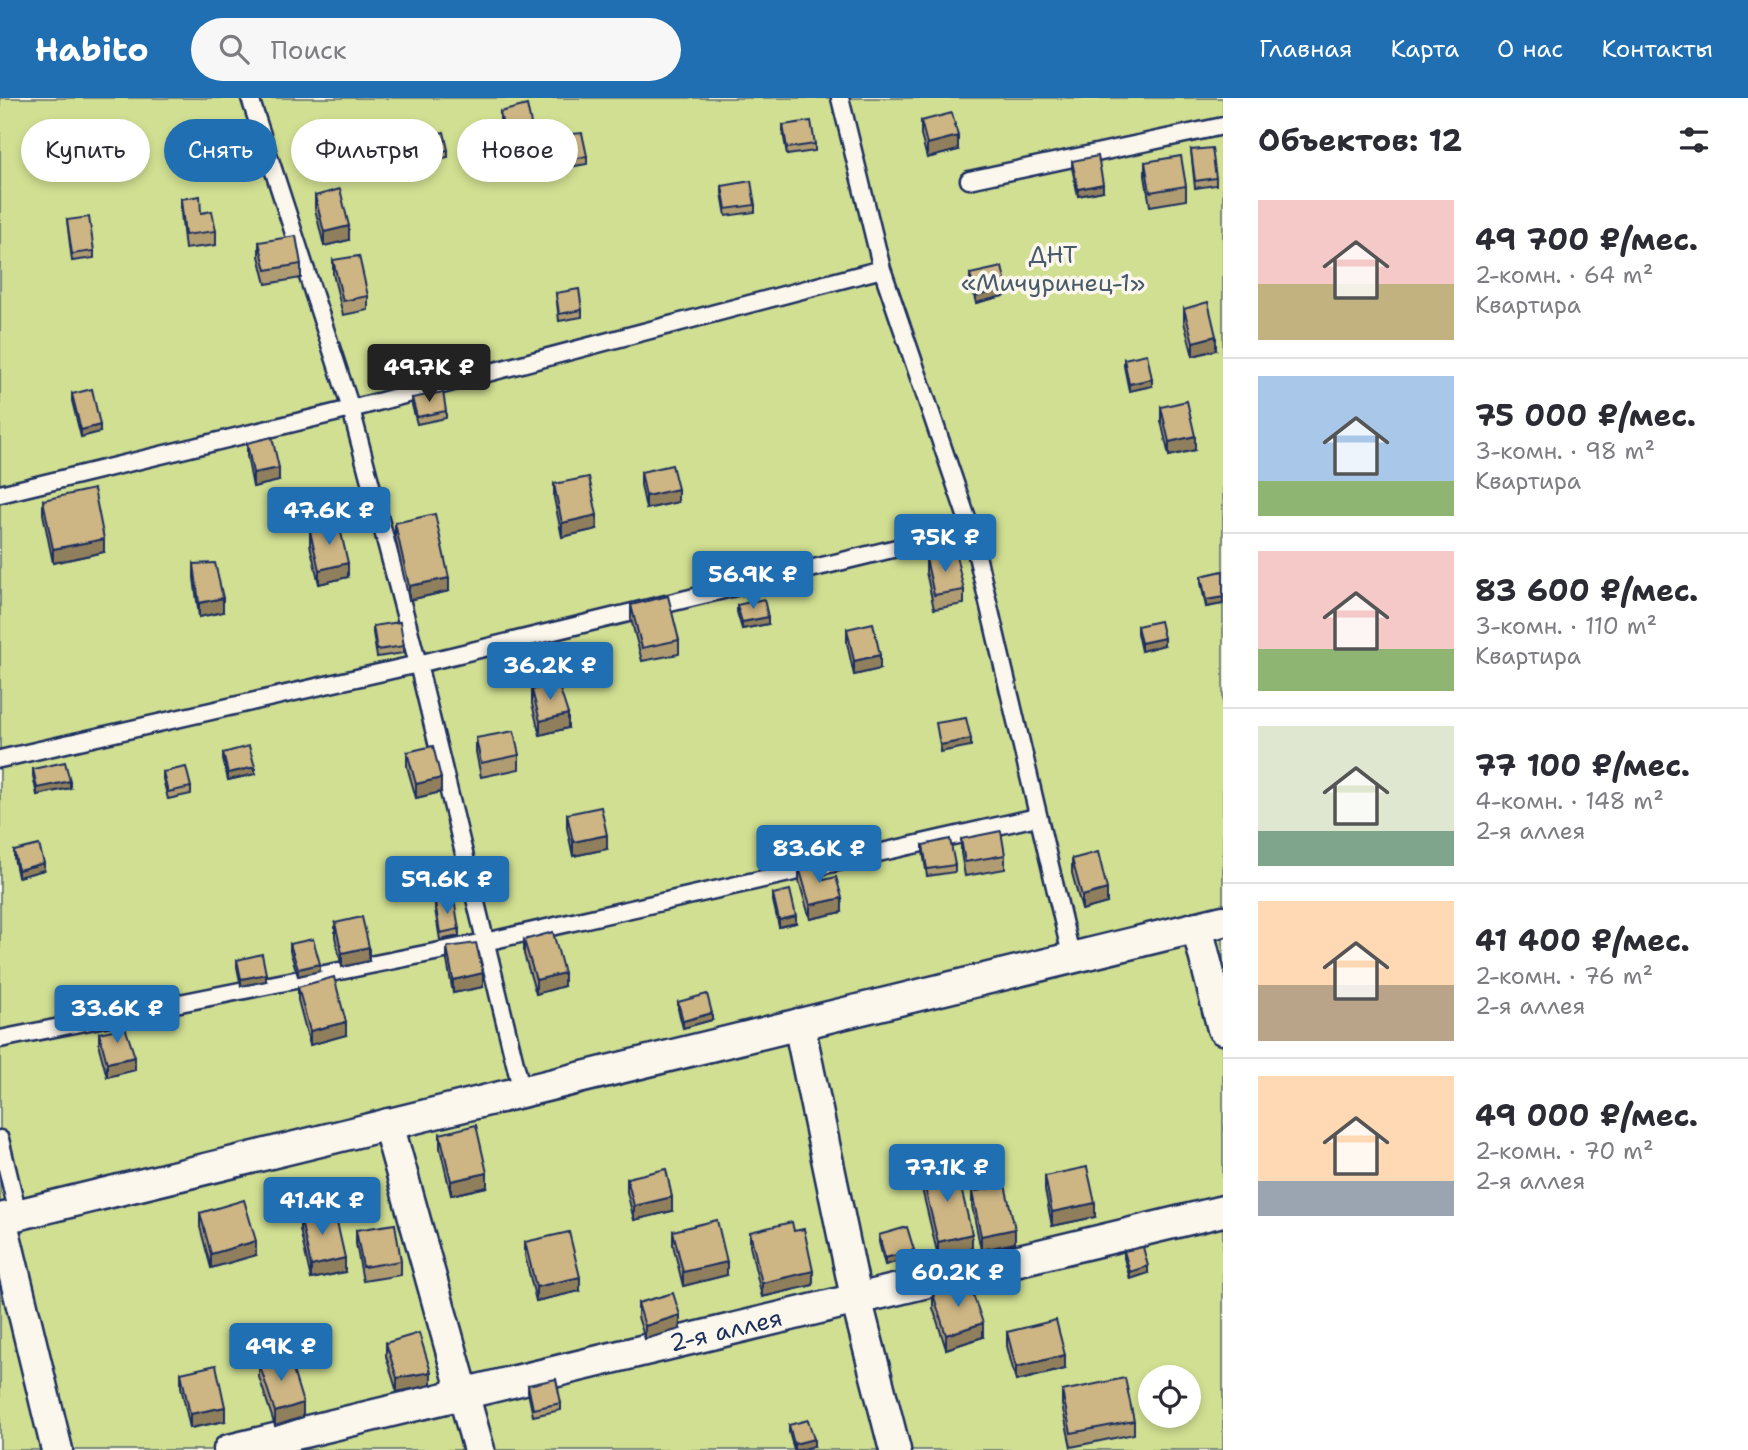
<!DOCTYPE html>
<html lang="ru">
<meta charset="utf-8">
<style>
:root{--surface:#fff;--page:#f7f7f7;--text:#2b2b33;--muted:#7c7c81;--line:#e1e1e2;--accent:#1f6fb2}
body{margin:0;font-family:"Shantell Sans",sans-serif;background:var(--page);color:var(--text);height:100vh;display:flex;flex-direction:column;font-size:26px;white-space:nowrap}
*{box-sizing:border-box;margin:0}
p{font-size:23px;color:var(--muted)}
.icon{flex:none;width:38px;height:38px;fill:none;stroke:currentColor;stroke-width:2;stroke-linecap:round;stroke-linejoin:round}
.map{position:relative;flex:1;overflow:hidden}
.sheet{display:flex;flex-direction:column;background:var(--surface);width:525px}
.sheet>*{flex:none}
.hud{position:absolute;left:21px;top:21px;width:665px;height:63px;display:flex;gap:14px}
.controls{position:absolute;left:1138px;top:1267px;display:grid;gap:14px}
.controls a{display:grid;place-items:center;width:63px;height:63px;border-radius:50%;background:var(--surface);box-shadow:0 4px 10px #0003;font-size:35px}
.price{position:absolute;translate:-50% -60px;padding:0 16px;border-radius:7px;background:var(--accent);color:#fff;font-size:23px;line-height:46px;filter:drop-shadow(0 2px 4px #0008)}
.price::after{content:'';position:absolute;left:50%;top:42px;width:21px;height:16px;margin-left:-10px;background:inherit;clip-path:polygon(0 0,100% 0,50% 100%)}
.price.current{background:#222;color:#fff}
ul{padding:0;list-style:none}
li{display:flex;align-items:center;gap:21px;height:175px;padding:0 35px}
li+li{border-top:2px solid var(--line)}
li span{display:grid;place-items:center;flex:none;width:196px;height:140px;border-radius:0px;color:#555}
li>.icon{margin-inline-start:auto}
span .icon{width:84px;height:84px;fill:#fffc;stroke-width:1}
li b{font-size:30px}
h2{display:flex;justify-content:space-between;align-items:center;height:84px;padding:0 35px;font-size:30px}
.pill{padding:0 24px;border-radius:32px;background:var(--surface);box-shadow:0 4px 10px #0003;font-size:24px;line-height:63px}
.pill.current{background:var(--accent);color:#fff}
header{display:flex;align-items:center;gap:42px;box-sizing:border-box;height:98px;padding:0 35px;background:var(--accent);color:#fff}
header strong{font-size:33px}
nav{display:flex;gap:38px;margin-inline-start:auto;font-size:24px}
.search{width:490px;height:63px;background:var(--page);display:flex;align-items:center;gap:18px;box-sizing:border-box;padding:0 24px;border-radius:38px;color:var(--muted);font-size:26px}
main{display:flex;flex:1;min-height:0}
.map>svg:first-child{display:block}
</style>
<header>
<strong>Habito</strong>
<div class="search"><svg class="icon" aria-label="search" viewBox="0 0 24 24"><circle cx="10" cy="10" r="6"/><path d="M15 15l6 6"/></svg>Поиск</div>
<nav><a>Главная</a><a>Карта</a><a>О нас</a><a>Контакты</a></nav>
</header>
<main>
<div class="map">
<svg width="1223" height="1352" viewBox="0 0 1223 1352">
<rect width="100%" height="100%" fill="#fbf7ec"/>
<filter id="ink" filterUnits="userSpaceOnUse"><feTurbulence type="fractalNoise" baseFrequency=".0143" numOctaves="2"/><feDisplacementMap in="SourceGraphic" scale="14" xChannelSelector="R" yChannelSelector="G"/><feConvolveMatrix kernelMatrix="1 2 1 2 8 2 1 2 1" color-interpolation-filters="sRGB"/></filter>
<g filter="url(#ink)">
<!-- green -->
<path fill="#d1df92" stroke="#768778" stroke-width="2" fill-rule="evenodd" d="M0,0H1223V1352H0ZM1150,1279H1188V1318H1150Z"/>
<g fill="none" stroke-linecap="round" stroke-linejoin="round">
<defs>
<path id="lane" d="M250,0L351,311L418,566L522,994
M840,0L882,171L971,432L1072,861
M969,82L1223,28
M0,396L351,311L882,171
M0,661L418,566L971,432
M0,941L485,844L1037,719
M0,1041L18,1116"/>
<g id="street">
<path d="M1197,829L1223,931"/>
<path d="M799,926L857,1204L895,1352"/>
<path d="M388,1026L479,1352"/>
<path d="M0,1121L1223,823"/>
<path d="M1,1121L57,1352"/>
<path id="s1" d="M229,1352C560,1270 892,1195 1223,1113"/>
</g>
</defs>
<!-- lane casing -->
<use href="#lane" stroke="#1b2f5e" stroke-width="21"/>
<!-- street casing -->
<use href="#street" stroke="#1b2f5e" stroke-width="35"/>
<!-- lane -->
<use href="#lane" stroke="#fbf7ec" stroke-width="16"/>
<!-- street -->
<use href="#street" stroke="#fbf7ec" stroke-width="30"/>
</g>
<!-- wall -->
<path fill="#b09c72" stroke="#1b2f5e" stroke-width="2" d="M500,14L534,54L507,60L500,27Z
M921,23L958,52L927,60L921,37Z
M783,27L815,46V53L787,57L783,34Z
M563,37L587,58V66L569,69L563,44Z
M419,40L448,52V59L423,64L419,47Z
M1191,52L1216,80V87L1195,90Z
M1072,63L1103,93L1078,98L1072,70Z
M1145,64L1186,88V102L1150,108L1145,78Z
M722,88L755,107V114L726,118L722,95Z
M315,98L349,142L324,148L315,111Z
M181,101L201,115L216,133V147L185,151L181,115Z
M67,122L94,153V160L72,163Z
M259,144L301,166V180L266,186L259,158Z
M333,162L368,198V212L343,217L333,176Z
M970,176L1007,197L976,205L970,183Z
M556,195L582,212V219L559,223Z
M1184,211L1216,252L1193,258L1184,224Z
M1124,261L1152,288L1129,293L1124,268Z
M72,296L100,334L81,339L72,303Z
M412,300L446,313V320L417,326L412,307Z
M1161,309L1195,352L1169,358L1161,323Z
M247,345L279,383L253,389L247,358Z
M641,374L678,404L646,411L641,387Z
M554,386L597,431L562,439L554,400Z
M43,402L104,454L53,465L43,416Z
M395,425L449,493L409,502L395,439Z
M310,433L348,479L319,486L310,447Z
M926,460L964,492V506L934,511L926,474Z
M194,466L223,514L199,519L194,480Z
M1223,473V506L1206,509L1201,485V478Z
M631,507L679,542V556L642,563L631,521Z
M737,507L768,526L742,531L737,514Z
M373,528L404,548V555L377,559L373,535Z
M1137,528L1164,547L1141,553L1137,535Z
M847,531L880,571L854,577L847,545Z
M532,592L568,630L540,637L532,606Z
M476,640L519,657V671L481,679L476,654Z
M407,654L441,694L416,700L407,668Z
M223,655L255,676L228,682L223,662Z
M33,671L70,690L37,697L33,678Z
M163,674L191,689V696L168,701L163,681Z
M567,716L607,751L573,758L567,730Z
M961,741L1005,757V771L965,778L961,755Z
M923,747L955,767V774L927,778L923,754Z
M14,753L44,772L18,779L14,760Z
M1072,761L1107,805L1082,812L1072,775Z
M799,769L824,782L842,814L810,821L799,783Z
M773,796L796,825L779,829L773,803Z
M435,804L459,831V838L440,842L435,811Z
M335,825L369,863L342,869L335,839Z
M524,842L564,888L536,896L524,856Z
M290,846L320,873L298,878L290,853Z
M447,849L483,889L453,895L447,863Z
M237,862L266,883L241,888L237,869Z
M298,889L346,937L310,947L298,902Z
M678,904L712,922L683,930L678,911Z
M99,935L135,972L107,979L99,949Z
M440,1036L487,1089L451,1097L440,1050Z
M922,1077L972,1150L938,1158L922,1091Z
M1045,1078L1095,1119L1052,1128L1045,1092Z
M627,1080L672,1113L634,1122L627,1094Z
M972,1094L1015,1145L981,1152L972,1108Z
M200,1115L256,1157L211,1170L200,1129Z
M300,1118L345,1174L311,1181L300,1132Z
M356,1132L401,1163V1177L363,1183L356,1146Z
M673,1133L727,1177L683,1188L673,1147Z
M794,1133L813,1187L762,1199L750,1148V1134Z
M879,1137L914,1159L885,1167L879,1144Z
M525,1144L580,1193L536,1203L525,1158Z
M1124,1153L1148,1175L1130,1181L1124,1160Z
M933,1196L983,1239L946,1251L933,1210Z
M638,1205L680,1231L645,1241L638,1219Z
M1007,1234L1065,1271L1016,1283L1007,1248Z
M386,1245L431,1287L397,1294L386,1258Z
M259,1265L303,1319L275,1328L259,1279Z
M181,1275L225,1323L190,1330L181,1289Z
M528,1287L561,1305V1312L533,1318L528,1294Z
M1062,1293L1134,1323V1336L1071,1349L1062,1307Z
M789,1327L814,1348L800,1352H794L789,1334Z"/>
<!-- shaded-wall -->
<path fill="#907f5c" stroke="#1b2f5e" stroke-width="2" d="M958,38V52L927,60V46Z
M534,40V54L507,60V46Z
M1103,86V93L1078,98V91Z
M349,128V142L324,148V134Z
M1007,190V197L976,205V198Z
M1216,238V252L1193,258V244Z
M1152,281V288L1129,293V286Z
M100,327V334L81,339V332Z
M1195,338V352L1169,358V344Z
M279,370V383L253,389V375Z
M678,391V404L646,411V398Z
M597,417V431L562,439V425Z
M104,441V454L53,465V451Z
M348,465V479L319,486V472Z
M449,480V493L409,502V488Z
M1223,499V506L1206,509V502Z
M223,500V514L199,519V505Z
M768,519V526L742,531V524Z
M1164,540V547L1141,553V545Z
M880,557V571L854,577V563Z
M568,616V630L540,637V623Z
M971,641V648L940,654V647Z
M255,669V676L228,682V675Z
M441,680V694L416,700V686Z
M70,683V690L37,697V690Z
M607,737V751L573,758V744Z
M44,765V772L18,779V772Z
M1107,791V805L1082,812V798Z
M842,800V814L810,821V807Z
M796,818V825L779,829V822Z
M369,849V863L342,869V855Z
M320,866V873L298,878V871Z
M483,875V889L453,895V882Z
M564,875V888L536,896V882Z
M266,876V883L241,888V881Z
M712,915V922L683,930V923Z
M346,924V937L310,947V933Z
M135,959V972L107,979V965Z
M487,1075V1089L451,1097V1083Z
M672,1099V1113L634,1122V1108Z
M1095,1105V1119L1052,1128V1114Z
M1015,1131V1145L981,1152V1138Z
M972,1136V1150L938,1158V1144Z
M256,1143V1157L211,1170V1156Z
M914,1152V1159L885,1167V1160Z
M345,1160V1174L311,1181V1168Z
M727,1164V1177L683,1188V1174Z
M1148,1168V1175L1130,1181V1174Z
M813,1173V1187L762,1199V1185Z
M580,1179V1193L536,1203V1189Z
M680,1217V1231L645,1241V1228Z
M983,1225V1239L946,1251V1237Z
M1065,1257V1271L1016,1283V1269Z
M431,1274V1287L397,1294V1280Z
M303,1305V1319L275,1328V1314Z
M225,1309V1323L190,1330V1316Z
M814,1341V1348L800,1352H794V1346Z"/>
<!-- building -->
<path fill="#cdb584" stroke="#1b2f5e" stroke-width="2" d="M527,7L534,40L507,46L500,14Z
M952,15L958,38L927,46L921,23Z
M811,23L815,46L787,50L783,27Z
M444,34L448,52L423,57L419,40Z
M582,35L587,58L569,62L563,37Z
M1212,50L1216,80L1195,83L1191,52Z
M1098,58L1103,86L1078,91L1072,63Z
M1181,58L1186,88L1150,94L1145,64Z
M751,83L755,107L726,111L722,88Z
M340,91L349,128L324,134L315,98Z
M200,98L201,115L212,113L216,133L185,137L181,101Z
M89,119L94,153L72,156L67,122Z
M296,138L301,166L266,172L259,144Z
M359,158L368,198L343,203L333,162Z
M1002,169L1007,190L976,198L970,176Z
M579,191L582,212L559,216L556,195Z
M1208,204L1216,238L1193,244L1184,211Z
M1147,256L1152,281L1129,286L1124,261Z
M92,291L100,327L81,332L72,296Z
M443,294L446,313L417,319L412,300Z
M1187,303L1195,338L1169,344L1161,309Z
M272,339L279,370L253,375L247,345Z
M672,367L678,391L646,398L641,374Z
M589,379L597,417L562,425L554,386Z
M94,391L104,441L53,451L43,402Z
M435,416L449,480L409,488L395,425Z
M339,426L348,465L319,472L310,433Z
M955,453L964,492L934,497L926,460Z
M215,465L223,500L199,505L194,466Z
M1223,473V499L1206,502L1201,478Z
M668,498L679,542L642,550L631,507Z
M764,501L768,519L742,524L737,507Z
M1160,523L1164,540L1141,545L1137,528Z
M400,524L404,548L377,552L373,528Z
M873,525L880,557L854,563L847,531Z
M558,585L568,616L540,623L532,592Z
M966,620L971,641L940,647L936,625Z
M514,633L519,657L481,665L476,640Z
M249,648L255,669L228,675L223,655Z
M433,648L441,680L416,686L407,654Z
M65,664L70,683L37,690L33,671Z
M186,669L191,689L168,694L163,674Z
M601,709L607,737L573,744L567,716Z
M1001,733L1005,757L965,764L961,741Z
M950,741L955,767L927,771L923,747Z
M39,747L44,765L18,772L14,753Z
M1098,754L1107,791L1082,798L1072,761Z
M819,763L824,782L836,779L842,800L810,807L799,769Z
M790,792L796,818L779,822L773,796Z
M454,801L459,831L440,835L435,804Z
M362,819L369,849L342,855L335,825Z
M553,834L564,875L536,882L524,842Z
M313,841L320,866L298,871L290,846Z
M476,845L483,875L453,882L447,849Z
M262,856L266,876L241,881L237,862Z
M334,879L346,924L310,933L298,889Z
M707,896L712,915L683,923L678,904Z
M125,929L135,959L107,965L99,935Z
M476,1027L487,1075L451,1083L440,1036Z
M956,1069L972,1136L938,1144L922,1077Z
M1087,1069L1095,1105L1052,1114L1045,1078Z
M666,1071L672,1099L634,1108L627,1080Z
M1005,1087L1015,1131L981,1138L972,1094Z
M244,1102L256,1143L211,1156L200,1115Z
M334,1111L345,1160L311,1168L300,1118Z
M717,1122L727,1164L683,1174L673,1133Z
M792,1124L794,1133L804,1131L813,1173L762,1185L750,1134Z
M395,1126L401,1163L363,1169L356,1132Z
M907,1129L914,1152L885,1160L879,1137Z
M569,1134L580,1179L536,1189L525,1144Z
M1143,1149L1148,1168L1130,1174L1124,1153Z
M969,1185L983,1225L946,1237L933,1196Z
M673,1195L680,1217L645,1228L638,1205Z
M1056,1222L1065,1257L1016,1269L1007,1234Z
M419,1235L431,1274L397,1280L386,1245Z
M288,1256L303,1305L275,1314L259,1265Z
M216,1267L225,1309L190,1316L181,1275Z
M1125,1280L1134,1323L1071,1335L1062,1293Z
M556,1281L561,1305L533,1311L528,1287Z
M808,1322L814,1341L794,1346L789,1327Z"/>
</g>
<g text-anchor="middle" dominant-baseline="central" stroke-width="7" stroke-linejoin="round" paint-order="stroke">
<!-- park labels -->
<g font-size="24" fill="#485b6b" stroke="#fbf7ec">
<text x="1053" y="157">ДНТ<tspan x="1053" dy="28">«Мичуринец-1»</tspan></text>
</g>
<!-- street labels -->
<g font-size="24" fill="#1b2f5e" stroke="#fbf7ec">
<text stroke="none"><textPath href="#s1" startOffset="511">2-я аллея</textPath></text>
</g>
</g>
</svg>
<div class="controls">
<a><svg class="icon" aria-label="locate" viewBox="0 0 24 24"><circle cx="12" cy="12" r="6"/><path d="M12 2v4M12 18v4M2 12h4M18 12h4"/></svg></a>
</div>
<b class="price current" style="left:429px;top:306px">49.7K ₽</b>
<b class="price" style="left:329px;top:449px">47.6K ₽</b>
<b class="price" style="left:945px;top:476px">75K ₽</b>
<b class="price" style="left:753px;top:513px">56.9K ₽</b>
<b class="price" style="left:550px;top:604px">36.2K ₽</b>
<b class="price" style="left:819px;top:787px">83.6K ₽</b>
<b class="price" style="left:447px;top:818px">59.6K ₽</b>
<b class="price" style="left:117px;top:947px">33.6K ₽</b>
<b class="price" style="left:947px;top:1106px">77.1K ₽</b>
<b class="price" style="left:322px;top:1139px">41.4K ₽</b>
<b class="price" style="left:958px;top:1211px">60.2K ₽</b>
<b class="price" style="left:281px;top:1285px">49K ₽</b>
<div class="hud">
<a class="pill">Купить</a>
<a class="pill current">Снять</a>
<a class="pill">Фильтры</a>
<a class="pill">Новое</a>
</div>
</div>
<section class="sheet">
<h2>Объектов: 12<svg class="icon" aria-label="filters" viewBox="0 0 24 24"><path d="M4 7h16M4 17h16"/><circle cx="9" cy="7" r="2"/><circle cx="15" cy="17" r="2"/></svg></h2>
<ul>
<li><span style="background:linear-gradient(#f6c9c9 60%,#c2b280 0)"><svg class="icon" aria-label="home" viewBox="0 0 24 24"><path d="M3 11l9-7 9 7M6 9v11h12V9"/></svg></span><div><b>49 700 ₽/мес.</b><p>2-комн. · 64 m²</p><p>Квартира</p></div></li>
<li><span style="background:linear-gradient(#a9c7e8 75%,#8fb573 0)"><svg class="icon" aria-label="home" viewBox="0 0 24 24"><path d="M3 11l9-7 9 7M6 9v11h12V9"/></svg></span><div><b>75 000 ₽/мес.</b><p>3-комн. · 98 m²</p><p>Квартира</p></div></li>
<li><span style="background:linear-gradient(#f6c9c9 70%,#8fb573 0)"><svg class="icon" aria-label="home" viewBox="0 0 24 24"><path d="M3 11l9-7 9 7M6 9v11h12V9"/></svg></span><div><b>83 600 ₽/мес.</b><p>3-комн. · 110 m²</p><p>Квартира</p></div></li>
<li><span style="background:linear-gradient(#dfe7d0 75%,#7fa58c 0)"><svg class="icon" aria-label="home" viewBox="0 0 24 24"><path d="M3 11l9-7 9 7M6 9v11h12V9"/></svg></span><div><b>77 100 ₽/мес.</b><p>4-комн. · 148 m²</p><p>2-я аллея</p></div></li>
<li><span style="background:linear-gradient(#ffd9b3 60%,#b9a48a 0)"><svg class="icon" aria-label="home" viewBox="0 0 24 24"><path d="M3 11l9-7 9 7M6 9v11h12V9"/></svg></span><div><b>41 400 ₽/мес.</b><p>2-комн. · 76 m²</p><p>2-я аллея</p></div></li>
<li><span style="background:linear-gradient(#ffd9b3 75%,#9aa5b1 0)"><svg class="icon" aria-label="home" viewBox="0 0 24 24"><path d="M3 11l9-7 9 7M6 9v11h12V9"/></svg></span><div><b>49 000 ₽/мес.</b><p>2-комн. · 70 m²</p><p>2-я аллея</p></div></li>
</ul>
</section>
</main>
